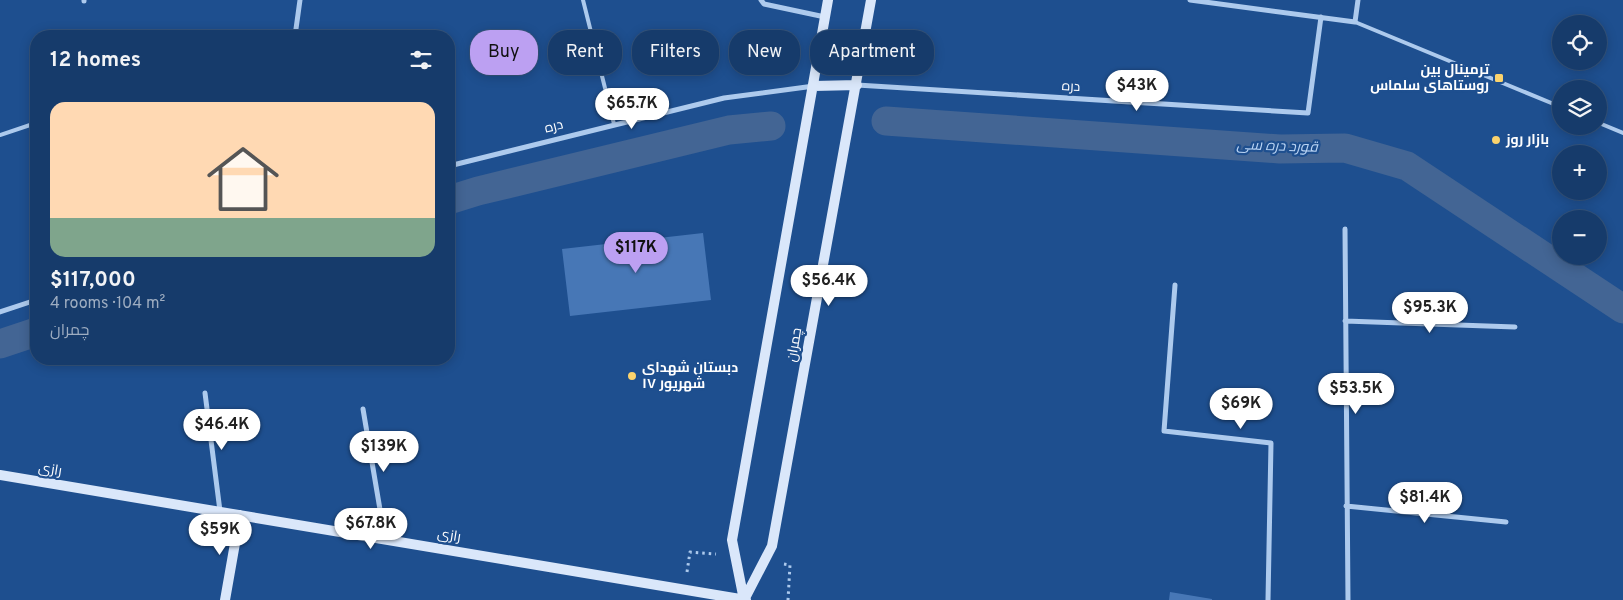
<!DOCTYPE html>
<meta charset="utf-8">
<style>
:root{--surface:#163b6b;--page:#1f4271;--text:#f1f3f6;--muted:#9eadc1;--line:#35557e;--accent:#bca0f2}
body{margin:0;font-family:Overpass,Cairo,sans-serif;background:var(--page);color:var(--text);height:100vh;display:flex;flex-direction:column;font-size:19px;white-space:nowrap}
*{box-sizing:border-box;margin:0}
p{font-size:16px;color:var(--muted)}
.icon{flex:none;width:28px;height:28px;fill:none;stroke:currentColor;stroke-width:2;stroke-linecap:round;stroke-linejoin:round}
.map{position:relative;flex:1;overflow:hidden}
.side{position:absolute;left:30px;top:30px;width:425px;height:335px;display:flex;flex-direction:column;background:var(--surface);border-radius:20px;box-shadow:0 2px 12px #0003,0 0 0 1px var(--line)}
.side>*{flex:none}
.guide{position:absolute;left:470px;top:30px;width:475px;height:45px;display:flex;gap:10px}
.controls{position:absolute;left:1552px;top:15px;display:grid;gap:10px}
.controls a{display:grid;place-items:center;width:55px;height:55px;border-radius:50%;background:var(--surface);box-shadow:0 2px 12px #0003,0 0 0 1px var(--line);font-size:25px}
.price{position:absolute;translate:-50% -42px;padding:0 11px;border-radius:18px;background:#fff;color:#222;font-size:16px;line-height:32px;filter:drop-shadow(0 1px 2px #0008)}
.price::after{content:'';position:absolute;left:50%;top:30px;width:15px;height:11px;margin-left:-8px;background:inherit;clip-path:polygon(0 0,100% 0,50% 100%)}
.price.active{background:var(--accent);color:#111}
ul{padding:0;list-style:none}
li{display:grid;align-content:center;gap:10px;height:265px;padding:0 20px}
li span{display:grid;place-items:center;height:155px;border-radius:15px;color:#555}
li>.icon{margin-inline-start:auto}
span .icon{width:90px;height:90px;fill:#fffc;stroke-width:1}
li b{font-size:21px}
h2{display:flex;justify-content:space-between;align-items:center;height:60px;padding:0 20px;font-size:21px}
.tag{padding:0 18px;border-radius:20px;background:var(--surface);box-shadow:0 2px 12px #0003,0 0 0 1px var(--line);font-size:18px;line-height:45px}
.tag.active{background:var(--accent);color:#111}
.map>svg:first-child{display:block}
</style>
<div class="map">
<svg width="1623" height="600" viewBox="0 0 1623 600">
<rect width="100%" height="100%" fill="#1e4f8f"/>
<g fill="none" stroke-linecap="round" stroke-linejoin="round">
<!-- canal -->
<path stroke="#436594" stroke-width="29" d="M886,121L1280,149L1345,148L1407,166L1623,309
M449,200L478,191L729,130L771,126
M0,344L36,332"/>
</g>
<!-- building -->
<path fill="#4777b6" d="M703,233L711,300L570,316L562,249Z
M1170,592L1212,599V600H1169Z"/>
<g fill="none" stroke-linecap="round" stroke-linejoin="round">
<!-- path -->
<path stroke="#adcaed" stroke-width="3" stroke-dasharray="2.5 4" stroke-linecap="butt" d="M784,564L790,565L788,600
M687,572L690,552L716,554"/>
<!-- lane -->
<path stroke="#adcaed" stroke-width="4" d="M583,0L614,124
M1355,22L1561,107
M1599,123L1623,133
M0,135L36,123"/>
<!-- street -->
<path stroke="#adcaed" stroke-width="5" d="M761,0L764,4L825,17
M1190,0L1355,22L1358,0
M84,1V0
M295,36L300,0
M857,85L1308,113L1321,17
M449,166L724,98L814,86
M1345,229L1348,600
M1175,285L1164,431L1271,443L1268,600
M0,312L36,300
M1345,321L1515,327
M205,393L220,511
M363,409L385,539
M1346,506L1506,522"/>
<!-- secondary -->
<path stroke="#dae7fa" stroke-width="10" d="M814,86L857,85
M0,475L746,600
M225,600L240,515
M744,600L772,546L871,0
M744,600L732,540L828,0"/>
</g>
<!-- markers -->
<g fill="#fbd36d" stroke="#1e4f8f" stroke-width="2">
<rect x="1494" y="73" width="10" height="10" rx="2.5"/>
<circle cx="1496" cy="140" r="5"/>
<circle cx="632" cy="376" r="5"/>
</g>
<g text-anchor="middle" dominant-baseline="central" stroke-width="4.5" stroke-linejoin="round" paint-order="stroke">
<!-- poi labels -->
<g font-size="14" font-weight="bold" fill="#fff" stroke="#1e4f8f" text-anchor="start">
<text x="1489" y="70" text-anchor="end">ترمینال بین<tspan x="1489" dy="16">روستاهای سلماس</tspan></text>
<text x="1506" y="140">بازار روز</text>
<text x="642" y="368">دبستان شهدای<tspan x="642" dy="16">۱۷ شهریور</tspan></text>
</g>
<!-- street labels -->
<g font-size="14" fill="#fff" stroke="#1e4f8f">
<text transform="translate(1071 87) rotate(3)">دره</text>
<text transform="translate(554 127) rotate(-14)">دره</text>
<text transform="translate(795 345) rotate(-80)">چمران</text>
<text transform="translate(50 470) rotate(9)">رازی</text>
<text transform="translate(449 536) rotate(9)">رازی</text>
</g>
<!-- water labels -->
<g font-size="15" font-style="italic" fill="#bad4f4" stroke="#1e4f8f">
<text transform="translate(1277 147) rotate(2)">قورد دره سی</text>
</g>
</g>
</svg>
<div class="controls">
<a><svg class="icon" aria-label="locate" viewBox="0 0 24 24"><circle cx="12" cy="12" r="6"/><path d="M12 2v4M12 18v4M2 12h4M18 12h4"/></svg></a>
<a><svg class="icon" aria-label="layers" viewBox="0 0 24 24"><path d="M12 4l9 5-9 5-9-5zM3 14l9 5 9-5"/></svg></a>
<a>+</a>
<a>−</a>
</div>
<b class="price" style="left:1137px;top:112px">$43K</b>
<b class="price" style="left:632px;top:130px">$65.7K</b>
<b class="price active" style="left:636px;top:274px">$117K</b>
<b class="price" style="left:829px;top:307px">$56.4K</b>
<b class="price" style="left:1430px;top:334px">$95.3K</b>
<b class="price" style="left:1356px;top:415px">$53.5K</b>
<b class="price" style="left:1241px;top:430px">$69K</b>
<b class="price" style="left:222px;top:451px">$46.4K</b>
<b class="price" style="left:384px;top:473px">$139K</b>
<b class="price" style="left:1425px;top:524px">$81.4K</b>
<b class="price" style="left:371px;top:550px">$67.8K</b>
<b class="price" style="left:220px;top:556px">$59K</b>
<div class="guide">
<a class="tag active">Buy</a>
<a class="tag">Rent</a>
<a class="tag">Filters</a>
<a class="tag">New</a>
<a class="tag">Apartment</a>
</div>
<section class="side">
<h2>12 homes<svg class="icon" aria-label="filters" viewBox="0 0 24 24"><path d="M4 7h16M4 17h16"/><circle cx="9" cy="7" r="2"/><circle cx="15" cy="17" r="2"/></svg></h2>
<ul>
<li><span style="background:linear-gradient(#ffd9b3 75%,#7fa58c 0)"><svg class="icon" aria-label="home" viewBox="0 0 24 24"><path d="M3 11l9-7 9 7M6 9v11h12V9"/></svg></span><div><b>$117,000</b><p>4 rooms · 104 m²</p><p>چمران</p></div></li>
</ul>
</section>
</div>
